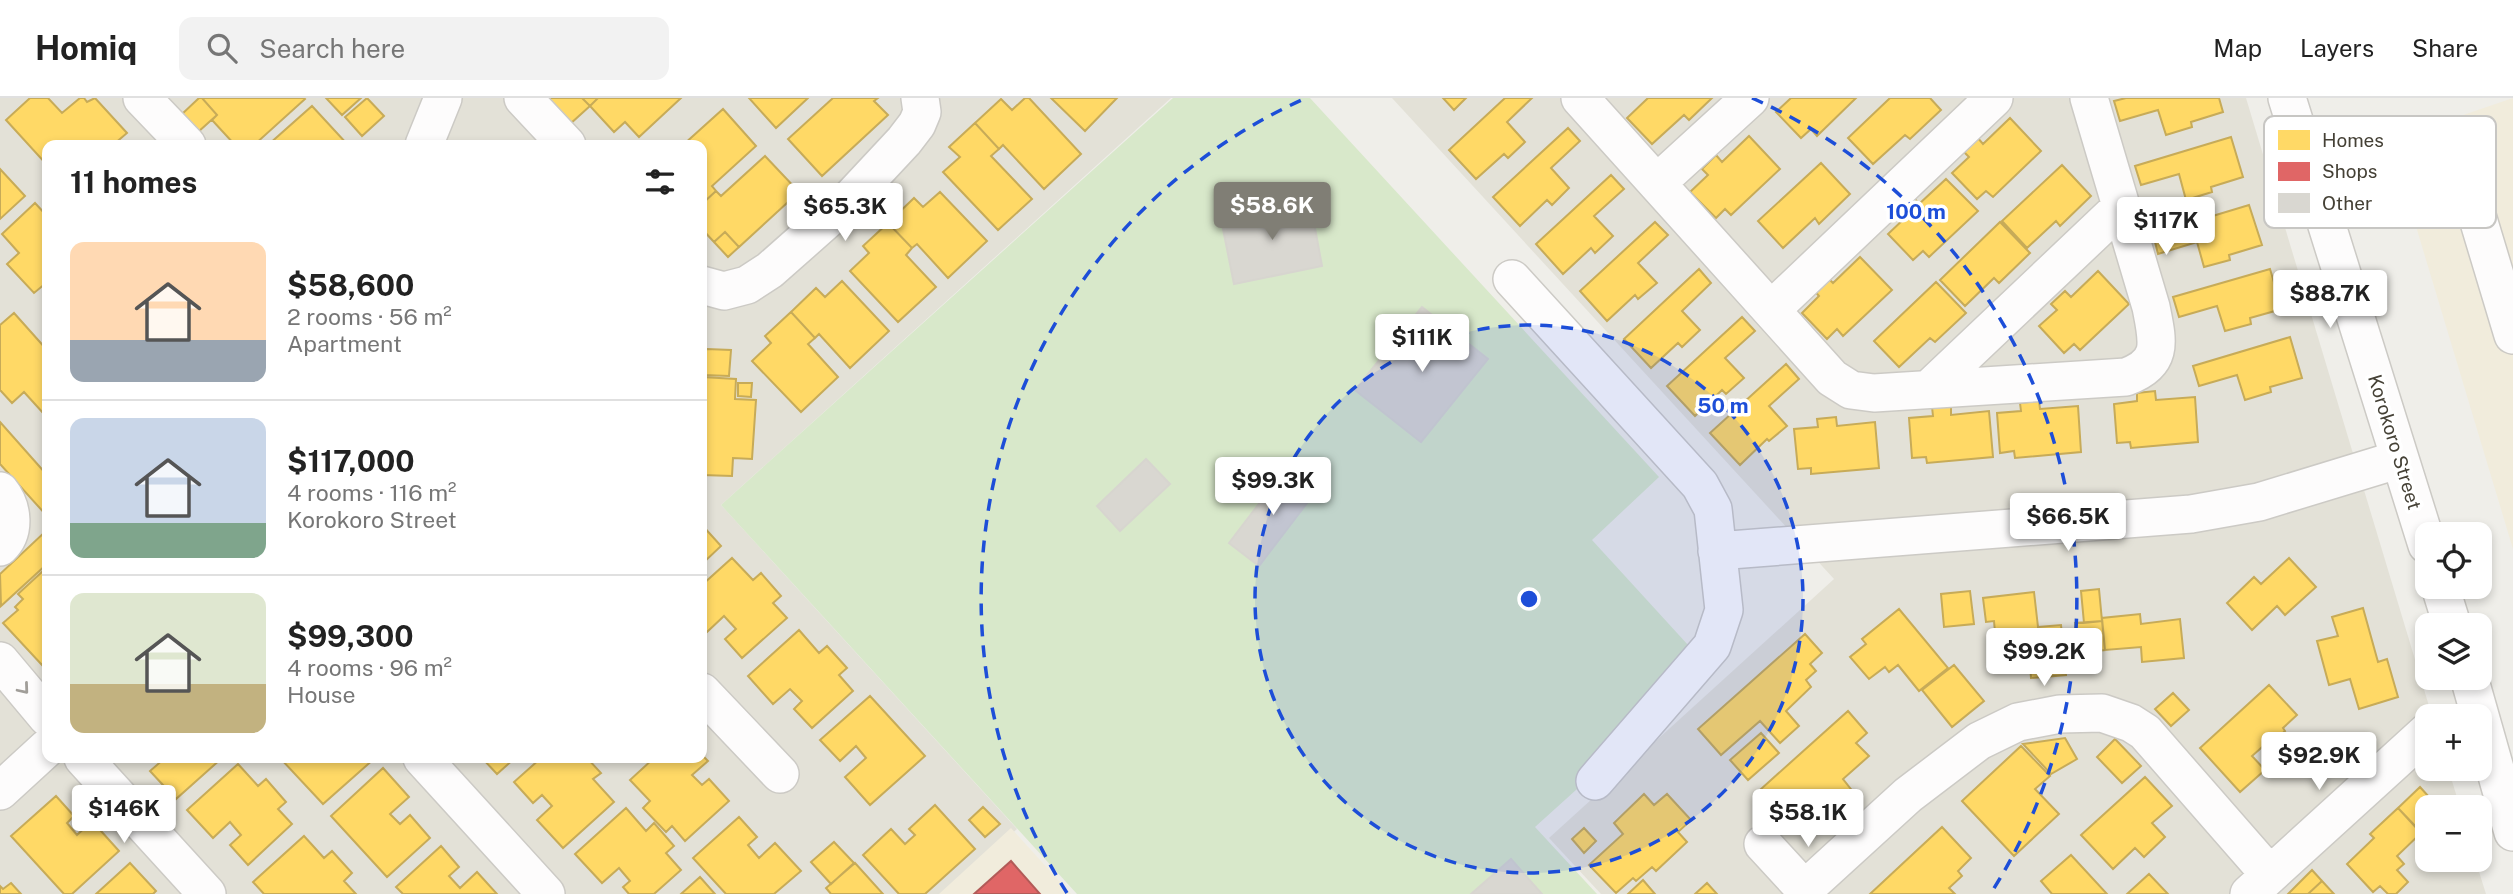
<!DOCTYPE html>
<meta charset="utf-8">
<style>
:root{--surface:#fff;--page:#f2f2f2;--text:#222;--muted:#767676;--line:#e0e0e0;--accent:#807e75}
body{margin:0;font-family:"Public Sans",sans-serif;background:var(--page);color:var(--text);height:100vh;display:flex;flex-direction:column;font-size:26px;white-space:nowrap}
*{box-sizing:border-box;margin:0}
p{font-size:23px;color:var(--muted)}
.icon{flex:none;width:38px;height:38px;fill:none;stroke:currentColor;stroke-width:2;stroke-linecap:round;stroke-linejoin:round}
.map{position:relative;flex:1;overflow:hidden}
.details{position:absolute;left:42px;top:42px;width:665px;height:623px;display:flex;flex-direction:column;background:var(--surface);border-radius:14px;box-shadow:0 4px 10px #0003}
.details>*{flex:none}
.tools{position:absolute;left:2415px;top:424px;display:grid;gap:14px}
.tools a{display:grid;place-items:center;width:77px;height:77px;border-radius:14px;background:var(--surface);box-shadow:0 4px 10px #0003;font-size:35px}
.price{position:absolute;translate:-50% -60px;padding:0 16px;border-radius:7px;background:#fff;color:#222;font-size:23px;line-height:46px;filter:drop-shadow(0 2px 4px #0008)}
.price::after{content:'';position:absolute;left:50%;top:42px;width:21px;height:16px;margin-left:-10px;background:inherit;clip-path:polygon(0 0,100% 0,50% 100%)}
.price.on{background:var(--accent);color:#fff}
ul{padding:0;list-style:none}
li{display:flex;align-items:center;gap:21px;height:175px;padding:0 28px}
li+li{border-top:2px solid var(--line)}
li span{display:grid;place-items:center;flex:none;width:196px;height:140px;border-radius:14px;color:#555}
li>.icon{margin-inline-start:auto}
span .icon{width:84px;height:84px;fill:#fffc;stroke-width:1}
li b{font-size:30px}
h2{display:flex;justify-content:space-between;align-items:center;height:84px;padding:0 28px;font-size:30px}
header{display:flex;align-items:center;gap:42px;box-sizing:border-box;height:98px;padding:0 35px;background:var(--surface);border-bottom:2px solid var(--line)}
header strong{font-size:33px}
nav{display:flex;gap:38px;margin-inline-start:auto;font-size:24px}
.search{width:490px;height:63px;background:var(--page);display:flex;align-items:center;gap:18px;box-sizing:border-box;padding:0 24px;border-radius:14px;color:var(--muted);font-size:26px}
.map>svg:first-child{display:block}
</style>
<header>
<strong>Homiq</strong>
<div class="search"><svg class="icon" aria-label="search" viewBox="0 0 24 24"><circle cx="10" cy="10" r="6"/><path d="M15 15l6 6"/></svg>Search here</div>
<nav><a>Map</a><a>Layers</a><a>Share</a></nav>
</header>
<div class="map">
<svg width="2513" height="796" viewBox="0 0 2513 796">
<rect width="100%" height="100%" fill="#efeee9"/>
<!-- residential -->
<path fill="#e3e1d7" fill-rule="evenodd" d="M0,0H1171L721,407L1017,731L945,796H0ZM47,47H702V660H47Z
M1392,0H2246L2432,618H2427V670H2448L2460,709H2427V761H2475L2486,796H1601L1549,740L1834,481Z"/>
<!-- commercial -->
<path fill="#f1ecdc" d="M2513,0V451L2390,42Z
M1011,730L1071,796H939Z"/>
<!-- green -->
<path fill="#d8e8ca" d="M1173,0H1310L1659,379L1592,442L1710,571L1535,729L1597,796H1077L721,407Z"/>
<!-- homes -->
<path fill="#ffd966" stroke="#c7ab58" stroke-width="2" d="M30,0H48L62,15L80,0H84L87,4L95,0L127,35L113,47H47V67L6,22Z
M199,0H202L217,17L198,34L182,16Z
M202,0H304L305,1L254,47H235L212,22L217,17Z
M326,0H361L342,17Z
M367,0L384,18L362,38L345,19Z
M546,0H582L590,8L570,26Z
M582,0H598L590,8Z
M598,0H681L639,39L625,24L614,34L590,8Z
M749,0H808L776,30Z
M833,0H878L874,3L888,17L822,78L788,41Z
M1025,0H1029L1081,56L1044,91L1003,47L999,51L975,25L1001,1L1012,12Z
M1051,0H1117L1085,33Z
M1443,0H1466L1454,12Z
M1505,0H1532L1507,24L1525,44L1508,60L1504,56L1476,81L1449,52Z
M1648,0H1712L1689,22L1684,17L1652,46L1627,20Z
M1791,0H1856L1817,38L1811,31L1801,40L1776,14Z
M1890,0H1930L1941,12L1910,41L1905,37L1873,66L1848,40Z
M2126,0H2219L2223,14L2191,24L2192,29L2166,37L2158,12L2120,23L2114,3Z
M312,8L348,47H268Z
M723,11L756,48L712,88L716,93L702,106V47H683Z
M2010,20L2041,53L1993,99L1986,93L1977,101L1952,75L1969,59L1963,53L1977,39L1983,46Z
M975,25L999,51L991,58L1032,101L998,132L943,74L960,59L949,49Z
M1568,30L1580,43L1551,70L1569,90L1552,107L1547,102L1520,128L1493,99Z
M1749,38L1780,71L1731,117L1725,111L1716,120L1690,94L1708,77L1702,71L1716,57L1722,64Z
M2231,39L2243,79L2211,89L2212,94L2186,102L2179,76L2141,87L2135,68Z
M765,58L799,94L739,149L725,134L714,144L702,131V106L716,93L721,98Z
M1821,65L1850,96L1819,126L1815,120L1783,150L1758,123Z
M2062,67L2091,98L2060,128L2056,123L2027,150L2002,123Z
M0,71L25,98L0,121Z
M1611,77L1624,91L1594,118L1613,138L1595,155L1591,150L1563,176L1536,146Z
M1946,81L1978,113L1929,159L1923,153L1913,162L1888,136L1906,119L1899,113L1914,100L1919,106Z
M940,94L987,143L948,180L917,146L912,150L888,125L914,100L923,109Z
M35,105L47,118V187L46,185L34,195L7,166L19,155L2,136Z
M2249,107L2262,147L2229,157L2230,162L2204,169L2197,144L2158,156L2153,136Z
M1655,124L1668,137L1638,165L1657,185L1638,201L1635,197L1607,223L1580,193Z
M2000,124L2030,155L1999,185L1994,180L1965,208L1940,182Z
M888,125L912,150L906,157L936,189L898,224L850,173L869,155L863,148Z
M725,134L739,149L728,159L714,144Z
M1860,159L1892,192L1843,238L1837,231L1827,241L1802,215L1819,198L1813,191L1827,179L1833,185Z
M1699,171L1711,185L1682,213L1700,232L1682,249L1678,245L1651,270L1624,241Z
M2270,171L2282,211L2250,220L2251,226L2225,233L2217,208L2179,219L2173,199Z
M2098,173L2129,206L2080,252L2074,246L2064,255L2039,228L2057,212L2051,206L2065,193L2071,199Z
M842,183L889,233L850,270L819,236L815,240L791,214L816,190L825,199Z
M1936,184L1966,215L1935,244L1930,240L1899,269L1874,243Z
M791,214L815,240L808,246L838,279L801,314L752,263L771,245L765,238Z
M14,215L47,252V313L44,316L24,294L12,305L0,292V227Z
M1742,219L1755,233L1725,260L1744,280L1726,296L1722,292L1695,318L1667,288Z
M2290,239L2302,280L2270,289L2271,294L2245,302L2237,277L2199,288L2193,268Z
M706,251L731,252L729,278L704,277Z
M1786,266L1799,281L1769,308L1787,328L1769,343L1767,341L1740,367L1710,335Z
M702,279L736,281L735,301L756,302L752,361L733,360L732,378L702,377L704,315H702Z
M738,285H752L751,299L738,298Z
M2155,293L2156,302L2195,299L2198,344L2131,350L2130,344L2117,345L2114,306L2137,303V295Z
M2039,303L2040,311L2078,308L2081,354L2015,360L2014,353L2000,355L1997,315L2021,313L2020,305Z
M1951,308V317L1989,313L1993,359L1927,365L1926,359L1912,360L1909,320L1933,318L1932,309Z
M1836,319L1837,328L1875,324L1879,370L1811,376V370L1798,371L1794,331L1818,329L1817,321Z
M0,324L47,377V418L0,366Z
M702,427L721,448L702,466Z
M47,432V466L1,508L0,476Z
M732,460L753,482L761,475L781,498L773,505L787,520L742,560L725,541L736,531L724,518L707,534L702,528V487Z
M2289,460L2316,489L2285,517L2277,508L2252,532L2227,505L2254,479L2261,486Z
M43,473L47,478V562L42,567L3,525L18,512L15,509L23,501L18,496Z
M2099,491L2102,523L2084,525L2081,493Z
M1970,493L1974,526L1944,529L1941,496Z
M2034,494L2038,529L2061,527L2066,577L2031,580L2029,554L1997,557L1994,523L1986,524L1983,500Z
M2363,510L2378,564L2387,561L2398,599L2359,611L2350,581L2329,587L2317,543L2338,538L2332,519Z
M1899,511L1948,570L1919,593L1898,567L1889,574L1885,569L1869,581L1850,559L1866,546L1862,541Z
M2140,516L2141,526L2180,521L2184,560L2142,564L2141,549L2105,552L2102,520Z
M2102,523L2105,552L2078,555L2075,525Z
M799,532L819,555L827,548L847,570L839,577L853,593L812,630L794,611L802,603L790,591L773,606L748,578Z
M1805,536L1822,555L1810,566L1816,573L1806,582L1811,589L1786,613L1799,628L1780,645L1760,623L1721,657L1698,631Z
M1954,567L1984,603L1952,629L1922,592Z
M2269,587L2297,617L2283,630L2285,633L2272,645L2270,642L2252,658L2265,672L2240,694L2200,650Z
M2173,595L2189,612L2171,628L2155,611Z
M870,598L925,658L870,707L845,679L866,660L856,648L840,663L820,642Z
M1848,613L1867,635L1856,645L1869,658L1843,681L1854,695L1832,714L1814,693L1785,718L1761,691Z
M1761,635L1779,655L1748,682L1730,662Z
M2065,640L2077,661L2051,676L2023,646Z
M2115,641L2141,668L2122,685L2097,659Z
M2021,648L2050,678L2035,691L2059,716L2014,758L1962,703Z
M702,657L708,663L692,677L702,687L709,681L729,703L685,743L672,728L666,734L643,710L650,703L630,682L654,660H702Z
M165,660H222L176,701L150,673Z
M280,660H375L323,706Z
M482,660H515L497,676Z
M541,660H587L601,675L593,681L614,704L563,750L537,722L552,708L542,697L533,705L514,684Z
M238,666L258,688L266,681L286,704L278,711L292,726L248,767L230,747L241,737L230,724L213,740L187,712Z
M383,670L409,699L390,716L400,726L410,717L430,740L387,779L331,718Z
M2145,679L2172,708L2152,725L2165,739L2144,759L2135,750L2113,771L2081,737Z
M2420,689L2438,709H2427V728L2421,734L2398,710Z
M1644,696L1654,707L1667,696L1691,722L1678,734L1687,744L1656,773L1652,769L1636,783L1633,780L1616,795L1589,767L1623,736L1614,725Z
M56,698L74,718L67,725L77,737L92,723L119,753L72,796H64L11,738Z
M935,707L975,751L925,796H899L863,757L891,731L905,746L915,737L909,731Z
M983,709L1000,726L985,739L969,722Z
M626,710L646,733L654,725L674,748L666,755L681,772L654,796H629L623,789L630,783L619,770L602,785L575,756Z
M2398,710L2421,735L2397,758L2404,766L2397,772L2408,784L2396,796H2388L2380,788L2373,794L2347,766L2374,740L2370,736Z
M739,719L757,739L748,747L759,760L775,745L801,773L774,796H726L693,760Z
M1942,729L1971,760L1958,773L1962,778L1949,790L1955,796H1870Z
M1584,730L1596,743L1584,755L1572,741Z
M304,738L324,760L332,753L352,775L344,783L356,796H264L253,784Z
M834,744L854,765L831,786L811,764Z
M441,748L459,769L449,778L460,790L477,774L497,796H403L396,789Z
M2071,757L2107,796H2052L2041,783Z
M130,765L156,793L153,796H96Z
M855,765L883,796H831L826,790Z
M2312,772L2322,783L2308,796H2288Z
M2149,776L2168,796H2127Z
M700,779L715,796H681Z
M1643,782L1655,796H1628Z
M2322,783L2334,796H2308Z
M11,785L21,796H0V788L3,791Z
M1707,785L1717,796H1695Z"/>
<!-- shops -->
<path fill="#e06666" stroke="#b25b58" stroke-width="2" d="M1011,763L1040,796H974Z"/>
<!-- building -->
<path fill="#d9d7d1" stroke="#d7d5cf" stroke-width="2" d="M1310,103L1322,168L1234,186L1221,121Z
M1422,209L1488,261L1421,344L1355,292Z
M1146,361L1170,386L1120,433L1097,408Z
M1287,369L1317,392L1259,468L1229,445Z
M1511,761L1542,796H1471Z"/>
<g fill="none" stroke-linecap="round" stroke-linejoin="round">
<defs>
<path id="minor" d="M142,0L187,47
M523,0L567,47
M1580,0L1832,280L1851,292L1874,295L2126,279C2164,265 2158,244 2151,209L2089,0
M2287,0L2427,447
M424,47L443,0
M2457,51L2513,237
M1657,85L1750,0
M1512,181L1700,387L1713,411L1724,512L1712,548L1595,683
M702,187L724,193L747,187L770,172L848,103L904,43L917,26L922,14L920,0
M1772,211L1994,0
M1929,291L2121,109
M0,393C13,409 16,434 0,449
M1717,453L2191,416L2259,404L2400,361
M2440,488L2452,527
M0,563L47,619
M2469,579L2513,734
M702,594L780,676
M83,660L207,796
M422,660L546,796
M0,693L47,650
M1763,746L1809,796
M1805,791L1908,697L1979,643L2018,624L2060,616L2102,615L2131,625L2145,634L2270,777
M2249,796L2427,634"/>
</defs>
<!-- minor casing -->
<use href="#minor" stroke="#cccac5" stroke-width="40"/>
<!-- minor -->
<use href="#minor" stroke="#fdfcfc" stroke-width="37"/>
</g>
<!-- one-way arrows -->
<defs><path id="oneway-chevron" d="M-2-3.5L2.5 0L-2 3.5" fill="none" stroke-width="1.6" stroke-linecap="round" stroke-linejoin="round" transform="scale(1.75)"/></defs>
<use stroke="#a19e99" href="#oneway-chevron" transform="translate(24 591) rotate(50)"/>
<!-- distance rings -->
<circle cx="1529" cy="501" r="274" fill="#1d4ed8" fill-opacity=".12"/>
<g fill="none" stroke="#1d4ed8" stroke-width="3.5" stroke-dasharray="12 9">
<circle cx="1529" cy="501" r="274"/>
<path d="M1067 795A548 548 0 0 1 1306 0M1752 0A548 548 0 0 1 1991 795"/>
</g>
<g text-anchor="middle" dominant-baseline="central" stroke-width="7" stroke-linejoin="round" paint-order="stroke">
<!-- street labels -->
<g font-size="19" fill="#454136" stroke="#fff">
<text transform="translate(2395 344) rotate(73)">Korokoro Street</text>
</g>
</g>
<!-- legend -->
<rect x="2264" y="18" width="232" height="112" rx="10" fill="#fff" stroke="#c7c6c3" stroke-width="2"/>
<rect x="2278" y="32" width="32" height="20" fill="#ffd966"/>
<rect x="2278" y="64" width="32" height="19" fill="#e06666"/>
<rect x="2278" y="95" width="32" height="20" fill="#d9d7d1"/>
<g font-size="19" fill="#454136">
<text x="2322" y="49">Homes</text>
<text x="2322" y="80">Shops</text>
<text x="2322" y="112">Other</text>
</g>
<circle cx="1529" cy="501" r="10" fill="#1d4ed8" stroke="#fff" stroke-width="3.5"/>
<g font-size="21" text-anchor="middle" font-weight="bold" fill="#1d4ed8" stroke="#fff" stroke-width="7" stroke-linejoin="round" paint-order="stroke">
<text x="1916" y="121">100 m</text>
<text x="1723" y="315">50 m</text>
</g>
</svg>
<div class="tools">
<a><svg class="icon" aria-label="locate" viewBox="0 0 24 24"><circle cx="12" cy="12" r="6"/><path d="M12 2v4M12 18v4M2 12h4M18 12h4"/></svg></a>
<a><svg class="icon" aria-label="layers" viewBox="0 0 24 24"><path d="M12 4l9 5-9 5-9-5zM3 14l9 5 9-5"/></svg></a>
<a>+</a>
<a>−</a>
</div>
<b class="price on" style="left:1272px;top:144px">$58.6K</b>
<b class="price" style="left:845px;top:145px">$65.3K</b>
<b class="price" style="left:2166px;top:159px">$117K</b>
<b class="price" style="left:2330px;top:232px">$88.7K</b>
<b class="price" style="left:1422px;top:276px">$111K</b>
<b class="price" style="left:1273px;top:419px">$99.3K</b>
<b class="price" style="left:2068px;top:455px">$66.5K</b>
<b class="price" style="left:2044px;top:590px">$99.2K</b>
<b class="price" style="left:2319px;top:694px">$92.9K</b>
<b class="price" style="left:124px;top:747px">$146K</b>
<b class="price" style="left:1808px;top:751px">$58.1K</b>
<section class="details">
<h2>11 homes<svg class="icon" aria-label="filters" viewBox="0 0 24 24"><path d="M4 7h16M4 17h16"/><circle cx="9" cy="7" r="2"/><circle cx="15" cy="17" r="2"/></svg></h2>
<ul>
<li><span style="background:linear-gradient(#ffd9b3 70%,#9aa5b1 0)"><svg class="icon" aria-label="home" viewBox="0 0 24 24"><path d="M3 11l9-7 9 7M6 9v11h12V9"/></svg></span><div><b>$58,600</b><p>2 rooms · 56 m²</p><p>Apartment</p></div></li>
<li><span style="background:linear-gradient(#c9d6e8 75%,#7fa58c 0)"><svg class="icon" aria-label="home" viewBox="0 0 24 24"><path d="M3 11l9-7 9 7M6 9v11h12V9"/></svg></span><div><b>$117,000</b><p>4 rooms · 116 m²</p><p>Korokoro Street</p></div></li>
<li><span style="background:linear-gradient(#dfe7d0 65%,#c2b280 0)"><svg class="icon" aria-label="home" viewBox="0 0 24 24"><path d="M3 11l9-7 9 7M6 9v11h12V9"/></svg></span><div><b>$99,300</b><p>4 rooms · 96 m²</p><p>House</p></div></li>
</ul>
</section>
</div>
